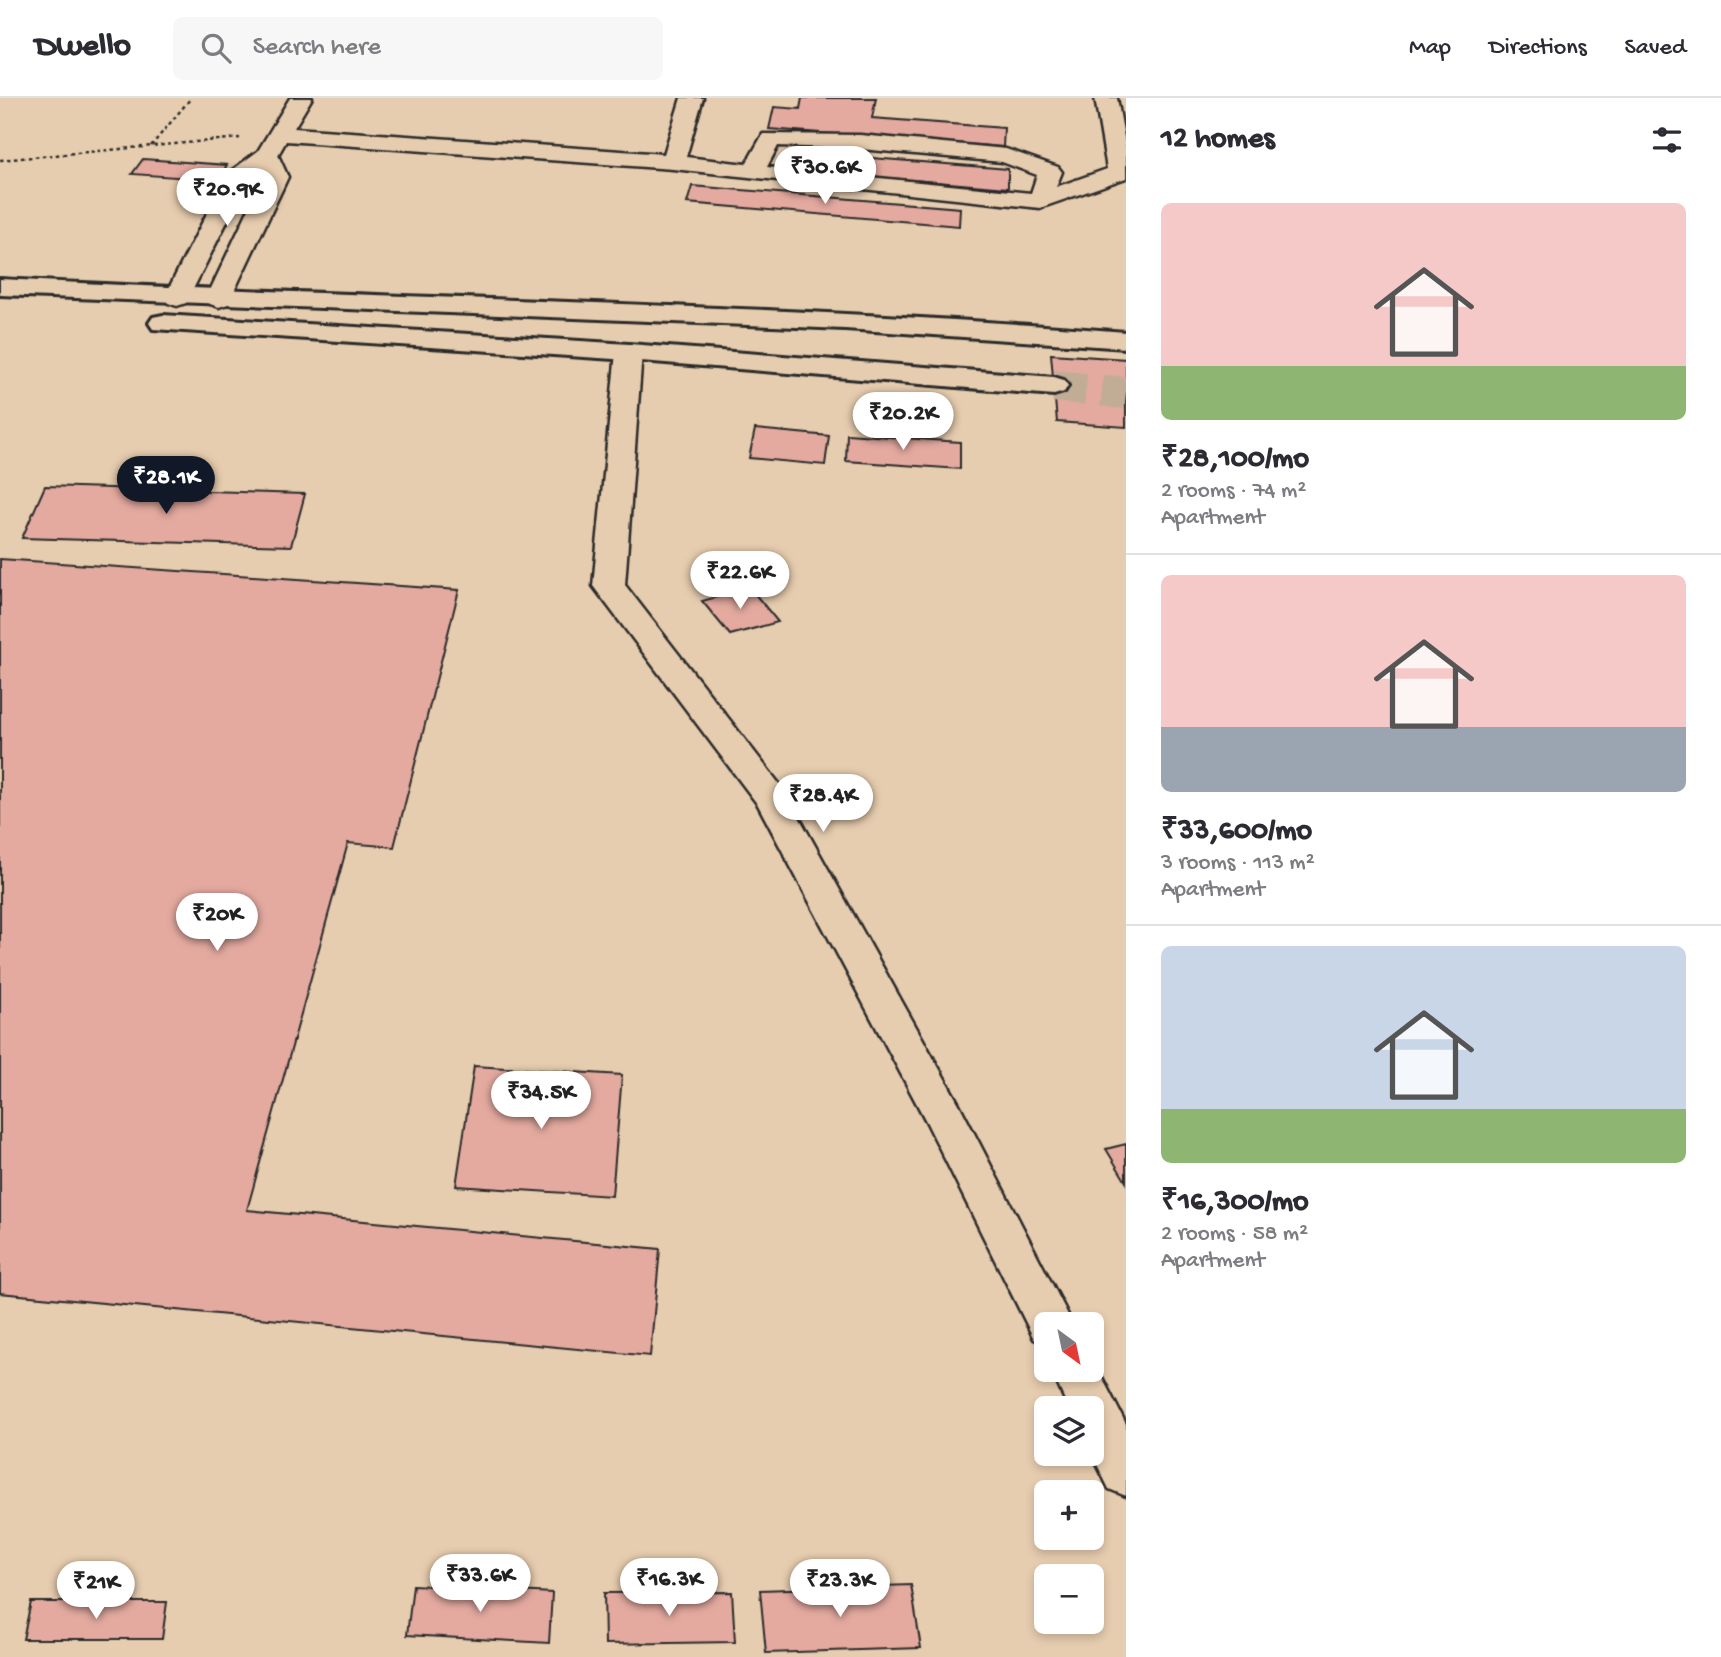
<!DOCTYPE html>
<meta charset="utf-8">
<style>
:root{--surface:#fff;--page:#f7f7f7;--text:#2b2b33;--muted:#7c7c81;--line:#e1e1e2;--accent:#111827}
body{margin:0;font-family:"Gochi Hand",sans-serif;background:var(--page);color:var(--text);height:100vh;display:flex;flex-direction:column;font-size:26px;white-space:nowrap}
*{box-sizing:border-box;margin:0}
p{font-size:23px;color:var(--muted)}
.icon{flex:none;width:38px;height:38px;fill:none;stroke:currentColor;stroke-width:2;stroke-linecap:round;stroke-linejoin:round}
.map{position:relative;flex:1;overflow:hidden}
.panel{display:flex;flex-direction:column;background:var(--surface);width:595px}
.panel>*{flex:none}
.needle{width:46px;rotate:147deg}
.buttons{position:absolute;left:1034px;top:1214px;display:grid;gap:14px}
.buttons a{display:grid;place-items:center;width:70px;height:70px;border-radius:10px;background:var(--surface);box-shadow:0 4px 10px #0003;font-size:35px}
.price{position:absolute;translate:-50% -60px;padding:0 16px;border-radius:24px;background:#fff;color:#222;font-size:23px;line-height:46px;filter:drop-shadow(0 2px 4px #0008)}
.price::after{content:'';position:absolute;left:50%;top:42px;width:21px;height:16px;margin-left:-10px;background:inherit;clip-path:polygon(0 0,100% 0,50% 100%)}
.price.on{background:var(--accent);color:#fff}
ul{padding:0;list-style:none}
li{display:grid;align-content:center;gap:14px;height:371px;padding:0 35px}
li+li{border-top:2px solid var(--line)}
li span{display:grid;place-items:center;height:217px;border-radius:10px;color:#555}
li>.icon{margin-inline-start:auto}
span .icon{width:126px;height:126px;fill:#fffc;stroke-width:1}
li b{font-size:30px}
h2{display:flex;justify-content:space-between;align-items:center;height:84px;padding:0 35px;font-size:30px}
header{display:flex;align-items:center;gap:42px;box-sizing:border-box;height:98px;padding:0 35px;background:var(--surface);border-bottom:2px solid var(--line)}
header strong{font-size:33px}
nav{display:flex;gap:38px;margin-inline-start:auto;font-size:24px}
.search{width:490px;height:63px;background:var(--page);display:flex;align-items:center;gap:18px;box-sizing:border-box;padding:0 24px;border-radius:10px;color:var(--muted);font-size:26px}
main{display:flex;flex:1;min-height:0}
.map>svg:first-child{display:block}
</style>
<header>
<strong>Dwello</strong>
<div class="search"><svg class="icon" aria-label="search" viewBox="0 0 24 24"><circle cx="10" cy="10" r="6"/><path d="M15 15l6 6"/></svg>Search here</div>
<nav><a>Map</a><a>Directions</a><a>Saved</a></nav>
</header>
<main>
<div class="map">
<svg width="1126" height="1559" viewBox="0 0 1126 1559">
<rect width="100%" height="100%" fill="#e7cdaf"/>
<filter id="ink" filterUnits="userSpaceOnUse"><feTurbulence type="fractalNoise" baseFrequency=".0143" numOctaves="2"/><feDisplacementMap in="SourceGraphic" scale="14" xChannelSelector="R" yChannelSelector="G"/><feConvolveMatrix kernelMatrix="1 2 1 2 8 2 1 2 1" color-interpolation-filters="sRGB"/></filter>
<g filter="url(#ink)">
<!-- building -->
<path fill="#e4aaa0" stroke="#2b2b2b" stroke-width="2" d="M802,0H876L872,20L1004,30L1003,49L769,31L774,9L800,11Z
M834,57L1008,71V90L830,75Z
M143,61L227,67L218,82L132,76Z
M692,88L960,110L959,128L687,105Z
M1051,256L1126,261V329L1057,324Z
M755,331L829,338L825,367L749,360Z
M847,336L960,344V371L846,363Z
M45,388L305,396L291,448L22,440Z
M0,461L459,492L394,749L348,745L247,1112L660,1151L650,1258L0,1195Z
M750,490L778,524L730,537L702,503Z
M474,968L622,977L612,1098L456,1088Z
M1126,1046V1084L1106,1051Z
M413,1487L552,1495L549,1545L407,1537Z
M911,1487L921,1550L766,1555L760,1492Z
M732,1494L735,1544L605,1546L604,1495Z
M31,1504H167L162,1541H23Z"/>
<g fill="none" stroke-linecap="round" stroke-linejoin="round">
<!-- highway-tunnel -->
<path stroke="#c1ad95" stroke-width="32" stroke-dasharray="32 16" stroke-linecap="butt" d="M1054,288L1126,295"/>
<defs>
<path id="street" d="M290,0H312L294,30L664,56L681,0H703L686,59L746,66L763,36L860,37L1006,51L1058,69L1062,74L1056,89L1107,71L1095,0H1117L1126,50V80L1040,110L673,71L286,43L278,57L288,79L228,206L219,209L210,206L206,201L264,79L261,71L249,80L186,205L177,208L168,205L164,200L227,76L258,53ZM778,48L860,51L1002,64L1037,77L1031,95L767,69Z
M629,246L638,248L642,254L625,487L784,692L959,1006L1066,1213L1073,1227H1046V1246L1034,1241L927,1025L758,707L593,488L616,254L620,248Z
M1092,1260L1126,1326V1398L1109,1391L1092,1356V1311H1069L1051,1272H1092Z"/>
<path id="highway" d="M0,181C375,201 751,204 1126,234V250L845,231L0,197Z
M163,217L629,246L1054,279L1064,282L1068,288L1064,294L1054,297L629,262L153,231L149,225L153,219Z"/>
</defs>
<!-- street casing -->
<use href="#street" stroke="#2b2b2b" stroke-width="5"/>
<!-- highway casing -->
<use href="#highway" stroke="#2b2b2b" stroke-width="6"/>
<!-- path -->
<path stroke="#2b2b2b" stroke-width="2.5" stroke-dasharray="3.5 3.5" stroke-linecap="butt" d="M151,48L191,0
M0,62L240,40"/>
<!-- street -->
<use href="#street" fill="#e7cdaf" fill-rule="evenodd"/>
<!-- highway -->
<use href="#highway" fill="#e7cdaf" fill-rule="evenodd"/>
</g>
</g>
</svg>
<div class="buttons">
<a><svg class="needle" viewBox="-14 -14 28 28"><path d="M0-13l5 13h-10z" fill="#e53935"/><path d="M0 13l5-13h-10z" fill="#7c7c81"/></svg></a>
<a><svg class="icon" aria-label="layers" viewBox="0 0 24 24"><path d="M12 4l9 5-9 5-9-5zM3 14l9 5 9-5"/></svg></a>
<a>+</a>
<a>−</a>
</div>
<b class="price" style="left:825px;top:108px">₹30.6K</b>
<b class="price" style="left:227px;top:130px">₹20.9K</b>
<b class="price" style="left:903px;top:354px">₹20.2K</b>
<b class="price on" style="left:166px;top:418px">₹28.1K</b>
<b class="price" style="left:740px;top:513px">₹22.6K</b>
<b class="price" style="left:823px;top:736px">₹28.4K</b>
<b class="price" style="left:217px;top:855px">₹20K</b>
<b class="price" style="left:541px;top:1033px">₹34.5K</b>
<b class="price" style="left:480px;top:1516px">₹33.6K</b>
<b class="price" style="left:669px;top:1520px">₹16.3K</b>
<b class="price" style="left:840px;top:1521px">₹23.3K</b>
<b class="price" style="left:96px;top:1523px">₹21K</b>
</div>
<section class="panel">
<h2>12 homes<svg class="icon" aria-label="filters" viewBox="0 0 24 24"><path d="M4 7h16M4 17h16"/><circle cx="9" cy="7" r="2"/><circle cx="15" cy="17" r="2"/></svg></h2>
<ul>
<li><span style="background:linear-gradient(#f6c9c9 75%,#8fb573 0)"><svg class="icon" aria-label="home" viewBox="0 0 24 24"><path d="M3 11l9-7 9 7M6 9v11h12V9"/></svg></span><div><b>₹28,100/mo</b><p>2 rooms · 74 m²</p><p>Apartment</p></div></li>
<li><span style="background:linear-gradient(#f6c9c9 70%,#9aa5b1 0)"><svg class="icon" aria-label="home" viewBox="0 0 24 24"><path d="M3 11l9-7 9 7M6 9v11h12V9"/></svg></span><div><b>₹33,600/mo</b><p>3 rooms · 113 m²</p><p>Apartment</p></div></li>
<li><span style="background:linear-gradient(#c9d6e8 75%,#8fb573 0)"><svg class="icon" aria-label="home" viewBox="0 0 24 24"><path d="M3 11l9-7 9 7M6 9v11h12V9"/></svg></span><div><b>₹16,300/mo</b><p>2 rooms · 58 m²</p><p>Apartment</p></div></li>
</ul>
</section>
</main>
